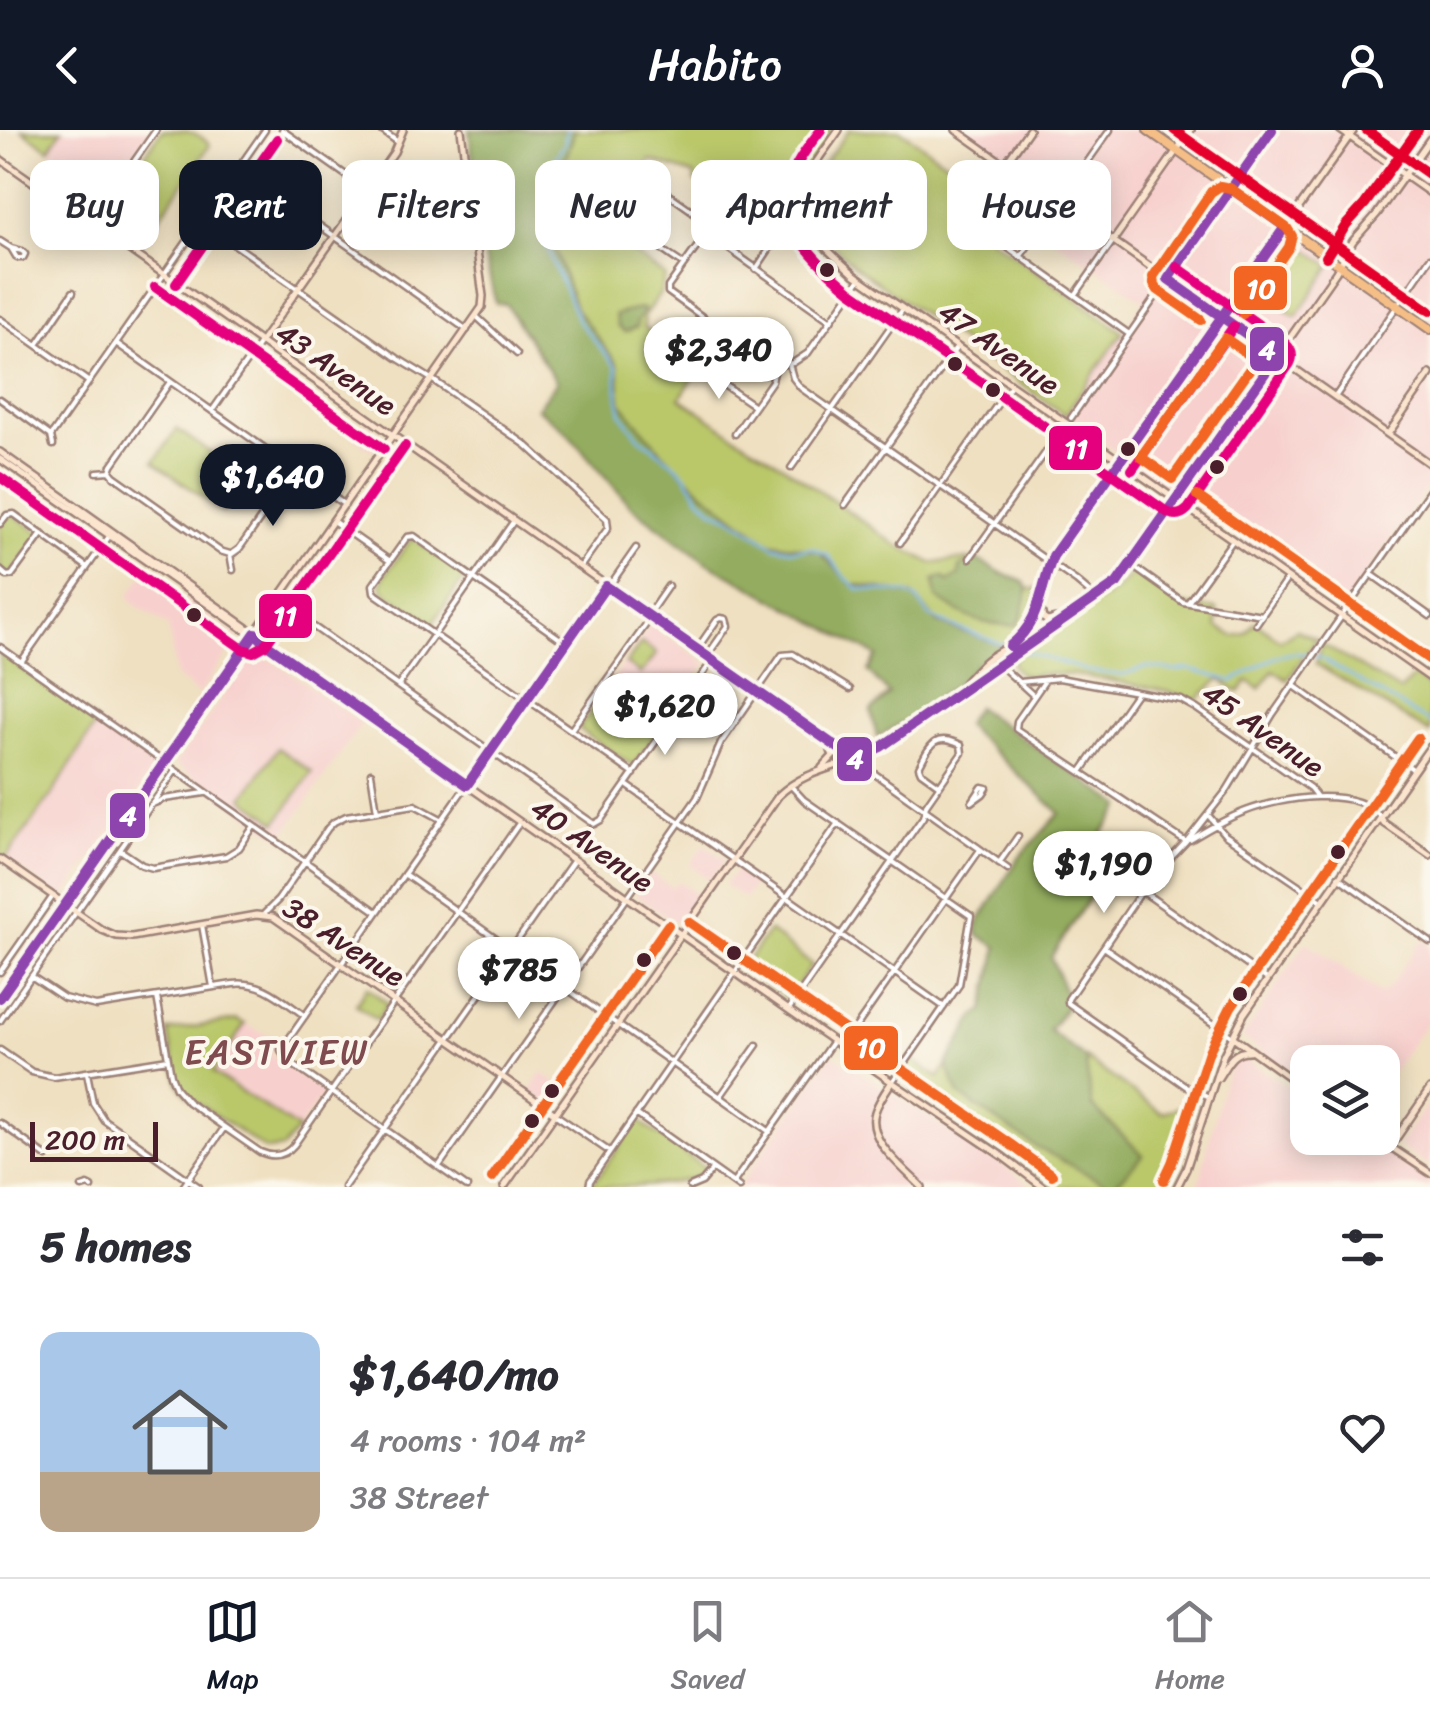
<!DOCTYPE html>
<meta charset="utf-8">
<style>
:root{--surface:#fff;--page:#f7f7f7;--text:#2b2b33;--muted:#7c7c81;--line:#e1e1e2;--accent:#111827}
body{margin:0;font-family:Sriracha,sans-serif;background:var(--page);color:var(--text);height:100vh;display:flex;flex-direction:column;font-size:38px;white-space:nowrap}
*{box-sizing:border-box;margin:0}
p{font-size:32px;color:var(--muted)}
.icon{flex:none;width:55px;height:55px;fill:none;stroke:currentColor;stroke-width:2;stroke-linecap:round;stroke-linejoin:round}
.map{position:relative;height:1057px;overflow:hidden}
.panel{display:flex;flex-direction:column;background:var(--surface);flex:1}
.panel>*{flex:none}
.hud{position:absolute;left:30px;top:30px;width:1370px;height:90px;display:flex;gap:20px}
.controls{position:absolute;left:1290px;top:915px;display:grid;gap:20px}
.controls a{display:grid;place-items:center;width:110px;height:110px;border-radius:20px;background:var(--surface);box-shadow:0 5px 25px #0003;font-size:50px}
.scale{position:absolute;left:30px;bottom:25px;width:128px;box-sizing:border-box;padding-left:10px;border:5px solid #4a1f2b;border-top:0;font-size:28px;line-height:35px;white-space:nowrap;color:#4a1f2b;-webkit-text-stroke:8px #fbf7ec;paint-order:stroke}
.price{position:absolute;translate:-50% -85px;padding:0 22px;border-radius:35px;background:#fff;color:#222;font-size:32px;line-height:65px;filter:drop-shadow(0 2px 5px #0008)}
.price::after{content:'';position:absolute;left:50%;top:60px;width:30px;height:22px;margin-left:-15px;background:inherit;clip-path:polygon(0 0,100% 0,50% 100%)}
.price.on{background:var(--accent);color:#fff}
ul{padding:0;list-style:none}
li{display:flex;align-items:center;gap:30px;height:250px;padding:0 40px}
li+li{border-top:2px solid var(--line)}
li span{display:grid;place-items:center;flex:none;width:280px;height:200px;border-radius:20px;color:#555}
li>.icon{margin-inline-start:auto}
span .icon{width:120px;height:120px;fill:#fffc;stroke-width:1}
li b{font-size:42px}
h2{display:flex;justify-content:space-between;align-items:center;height:120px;padding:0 40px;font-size:42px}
.tag{padding:0 35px;border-radius:20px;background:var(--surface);box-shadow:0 5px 25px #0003;font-size:35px;line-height:90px}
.tag.on{background:var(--accent);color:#fff}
header{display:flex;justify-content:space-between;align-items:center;height:130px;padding:0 40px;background:var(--accent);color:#fff;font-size:45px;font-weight:600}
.menu{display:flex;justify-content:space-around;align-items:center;height:140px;border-top:2px solid var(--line);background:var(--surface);font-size:28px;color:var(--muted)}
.menu a{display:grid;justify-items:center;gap:5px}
.menu .on{color:var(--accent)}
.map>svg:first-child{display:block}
</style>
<header><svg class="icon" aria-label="back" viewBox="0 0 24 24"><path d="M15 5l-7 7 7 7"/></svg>Habito<svg class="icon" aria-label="person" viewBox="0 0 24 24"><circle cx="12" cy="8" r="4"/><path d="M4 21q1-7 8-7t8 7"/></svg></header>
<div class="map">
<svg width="1430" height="1057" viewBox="0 0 1430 1057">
<rect width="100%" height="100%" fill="#fbf7ec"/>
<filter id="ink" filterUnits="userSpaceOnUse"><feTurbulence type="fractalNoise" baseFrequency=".01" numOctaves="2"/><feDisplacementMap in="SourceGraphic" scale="20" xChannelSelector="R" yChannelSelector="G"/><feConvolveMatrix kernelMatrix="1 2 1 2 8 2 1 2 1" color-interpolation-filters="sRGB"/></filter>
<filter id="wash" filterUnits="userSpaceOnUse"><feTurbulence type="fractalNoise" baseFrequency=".0048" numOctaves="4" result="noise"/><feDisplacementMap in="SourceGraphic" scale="40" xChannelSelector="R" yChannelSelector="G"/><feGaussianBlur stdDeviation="2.25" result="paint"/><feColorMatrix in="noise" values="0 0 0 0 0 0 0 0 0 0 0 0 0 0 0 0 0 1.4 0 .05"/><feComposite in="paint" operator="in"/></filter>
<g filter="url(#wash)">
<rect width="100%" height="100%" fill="#efe0c1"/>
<!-- built -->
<path fill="#f7d0cd" d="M62,0H150L108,61L49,19Z
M965,0H1430V353L1342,479L1064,286L1144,171L1037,97L1057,67Z
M364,292L384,306L373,321L353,307Z
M146,441L238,508L199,565L176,546L168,496L134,474L129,465Z
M651,494L706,533L669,587L612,550Z
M256,519L362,593L281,708L175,634Z
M97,592L157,634L63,769L6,728L53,663Z
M704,715L725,730L711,751L690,735Z
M738,739L756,751L745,768L724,755Z
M651,743L672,758L678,751L700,767L680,795L635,765Z
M1421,810L1430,815V887L1383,956L1382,932H1308L1307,951L1242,908L1306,812L1381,864L1393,852Z
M245,894L280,911L270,924L324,963L298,999L213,943Z
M832,924L1011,1041L1031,1057H739Z
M1242,927L1307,970L1308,1008H1363L1430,1053V1057H1198L1224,951L1233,933Z
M542,943L565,958L552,976L530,961Z
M1430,970V1037L1398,1016Z"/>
<!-- green -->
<path fill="#bac86a" stroke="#82744a" stroke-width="2.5" d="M22,0H62L49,19Z
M162,0C183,0 197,0 210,15L156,92L151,93L116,67Z
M469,0H833L796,54L795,77L730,55L713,66L694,51L695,45L650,30L621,84L623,116L665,146L660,164L645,184L644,197L696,233L698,241L680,268L731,303L784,336L895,414L932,433L967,429L977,431L1022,453L1029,459H1038L1029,492L1021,502L980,531L957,554L907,590L877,607L871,581L889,564L868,541L877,526L706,432L631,376L564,299L537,278L557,252L506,174L496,173L485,127Z
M849,0H900L983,58C973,68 960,77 967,92L1123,202L1065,285L856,137L827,109L814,93L811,60L812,50Z
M1286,104L1331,136L1296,187L1266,167L1280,147L1262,135L1281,107Z
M177,299L246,348L223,382L154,332Z
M12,384L42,404L9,447L0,440V394L7,385Z
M412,408L466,446L432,494L384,461L381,455L383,448Z
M1134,442L1181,475L1217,479V497L1234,506L1245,504L1255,492L1280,510L1297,500L1317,509L1287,550L1273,540L1260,559L1248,551L1239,562L1220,549L1195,571C1175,562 1156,559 1135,555C1097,548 1064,540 1026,546L1019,543L1012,535L1015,527L1117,459Z
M641,513L657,523L641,544L626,534Z
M1322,514L1400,561L1414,546L1430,558V603L1316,534Z
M0,523L97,592L53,663L6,728L0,724Z
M612,550L669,587L633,636L579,599Z
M976,577L1122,676L1102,704L1121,718L1051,827L1069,873L1049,902L1162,983L1196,972L1175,1048L1166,1057H1054L999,1016L899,949L912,929L939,948L975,886L984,880L998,817L977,804V795L1018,729L1060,683L965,595Z
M278,618L312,642L277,692L243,668Z
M769,801L812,835L788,869L742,838Z
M367,857L388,874L377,890L356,875Z
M236,890L245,894L213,943L298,999L283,1018L266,1020L188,966L178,953L168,901Z
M637,992H640L705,1038L706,1041C688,1057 622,1057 593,1057L594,1052Z"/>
<!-- forest -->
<path fill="#93ac5e" stroke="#6e6644" stroke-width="2.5" d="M469,0H575L559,50L549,102L575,178L618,235L621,273L661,321L701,360L768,412L819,421L852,454L913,465L938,493L1003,515L980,531L957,554L907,590L877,607L871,581L889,564L868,541L877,526L706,432L631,376L564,299L537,278L557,252L506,174L496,173L485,127Z
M642,178L644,181L637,192V197L625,202L618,197L615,185Z
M978,430L1003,444L1024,452L1028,460L1021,488L1017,495C983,497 964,487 937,468L934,450L943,447L948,452L959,445L960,436Z
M976,577L1122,676L1102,704L1121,718L1051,827L1069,873L1049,901L1085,928L1092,976L1143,1025L1112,1057L1035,1016L959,965L947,936L975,886L984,880L998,817L977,804V795L1018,729L1060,683L965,595Z"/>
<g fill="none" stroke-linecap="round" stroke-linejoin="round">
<!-- stream -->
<path stroke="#80bbf2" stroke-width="2.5" d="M567,0L565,14L555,29L550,44L549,65L543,82V103L552,131L579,192L617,237V256L621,282L627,292L640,308L671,331L686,345L698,365L712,379L731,387L774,416L794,420L812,418L828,425L844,446L858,459L906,463L916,468L930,486L941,492L1004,515
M1012,518L1089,541L1121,545L1147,537L1175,541L1188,539L1233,551C1263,535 1279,516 1317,526L1430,593"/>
</g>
</g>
<g filter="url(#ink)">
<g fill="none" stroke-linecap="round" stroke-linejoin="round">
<defs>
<path id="street" d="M282,0L367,60
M381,0L398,12
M1005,34L970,84L972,92L1129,204
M238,38L467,200
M374,50L440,96
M201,91L397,228L433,250L526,315L607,389L608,398L581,436
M91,93L156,0
M0,111L11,118L22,121L25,124L23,128H17L11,118
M1020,127L1110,0
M684,135C664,120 638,111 650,83C654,74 656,67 664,61L691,80L712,107L831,191
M756,139L774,112L777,101L771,94L735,84L707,103L668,157V162L759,228L776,235
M1076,164L1113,111
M477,187L517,224
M0,189L89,252
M116,213L345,375
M37,215L73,162
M789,234L793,248L801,258L1076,451L1096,468
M703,241L753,275
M1335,267L1430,128
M0,269L51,306L53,315
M212,281L260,213
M1071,288L1168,149
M735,304L772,251L776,235L793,233L808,223L860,149
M51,306L265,0
M791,338L903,179
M110,341L112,335L170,252
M97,342L110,341L114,346L220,421L230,424
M845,375L957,217
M333,391L390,431
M0,394L7,385L14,384L87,437
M900,413L1011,255
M230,424L233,440
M232,424L239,419L295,340
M970,428L1066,294
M1131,435L1183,472L1262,485
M0,440L7,446L12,445L42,404
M1371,444L1430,486
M608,458L636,418
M1189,471L1233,410
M1256,494L1287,449
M314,497L594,694L601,690L712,531
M566,513L414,406L407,407L373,455L374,462L377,465L634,644
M0,517L377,782
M697,519L717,490L721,488L726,489
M707,526L728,496L726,489
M21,532L110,405
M1001,536L1034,566
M1020,552L1059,548L1181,570L1197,579L1310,658L1317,667
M1044,552L1017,591L1016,599L1186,712
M1293,555L1414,640
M398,556L513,392
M571,600L647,493L648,485L668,456
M854,629L1008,739
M1081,642L1137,562
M371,643L377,681
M628,656L944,877
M792,657L804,670L971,786L959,855L892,952
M982,657L987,658L983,664L972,672Z
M155,673L164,669L205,663
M1208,685L1225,705L1322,771
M1190,710C1208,699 1227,688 1246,681C1280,668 1355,655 1381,687
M120,720L142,735L153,738L226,726L239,718L254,696
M999,733L1018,706
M404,744L770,1002
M1338,747L1430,812
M1142,761L1267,849
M264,784L278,770L328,698L334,692L346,686L415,675L441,689
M202,795L213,857
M1104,817L1231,906
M0,842L53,766
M31,846L64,868L96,876L233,854C262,850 282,870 305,886
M157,867L171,945L176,958L188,972L260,1022C274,1028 285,1026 294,1015L520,692
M789,879L923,687L926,675L962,623L961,615C935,602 930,615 919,637L921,642L939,655
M0,891L175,641
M842,917L980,720
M0,920L32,942L54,947L168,929
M87,943L93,973L104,990L199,1057
M720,967L757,915
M1210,967L1190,959L1068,873V869L1148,752L1186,712L1227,660L1273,584L1430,360
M636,984L739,1057
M556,985L610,1022
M0,993L47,1027
M439,1036L697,668L721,613L782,525L793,524L850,559
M734,1052L833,911
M82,1057L88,1055L92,1057
M183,1057L224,998
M344,1057L574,730
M467,1057L285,929L281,920L606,456
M589,1057L590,1051L838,693
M690,1057L702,1052L713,1039"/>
<path id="secondary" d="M839,0C829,15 816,30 808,46C787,90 827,119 855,145L1430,548
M956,0L1430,334
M1340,0L1430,63
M0,29L852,628
M1005,34L1029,0
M1113,111L1191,0
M1168,149L1272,0
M260,213L394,22L403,0
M1388,304L1430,244
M0,322L255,503
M0,329L892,952L1002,1026L1043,1057
M1041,480L1043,488L1047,491L1067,487
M956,562C966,551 977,537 989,528C1004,517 1022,512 1033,495C1045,474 1042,448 1053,426L1354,0
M835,614L858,618L883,614
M822,638L833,626L829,615
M1381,687L1384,693L1430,725
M0,729L102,800L116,806L132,807L256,785L273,787L554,983
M0,868L482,177L483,166L461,0
M1233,907L1308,961
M1218,948C1227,935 1231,921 1249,921
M891,953C885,962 878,972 875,982C866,1011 905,1039 922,1057
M1377,1008L1430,1043
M1391,1016L1430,959
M504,1057L779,665C810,636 846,638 881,617L1074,484L1122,448L1336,142L1353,111L1377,84L1430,9
M1177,1057L1186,1039L1223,926L1244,884L1430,617"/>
<path id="primary" d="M1148,0L1430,199"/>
</defs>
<!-- street casing -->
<use href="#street" stroke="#9c8076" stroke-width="9"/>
<!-- secondary casing -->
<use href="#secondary" stroke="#9c8076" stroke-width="10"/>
<!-- primary casing -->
<use href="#primary" stroke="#9c8076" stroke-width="12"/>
<!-- street -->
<use href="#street" stroke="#fff" stroke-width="4"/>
<!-- secondary -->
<use href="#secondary" stroke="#fbe5cf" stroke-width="5"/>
<!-- primary -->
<use href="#primary" stroke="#f6be87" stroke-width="8"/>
<defs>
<path id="bus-1" d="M606,456L854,629L881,617L1117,453L1277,226L1168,149L1272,0
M255,503L264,512L467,655
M1010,516C1042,490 1039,461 1053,426L1285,97L1231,59
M467,655L606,456
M0,868L255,503"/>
<path id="bus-2" d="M821,0C811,13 800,26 794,41C772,93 815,131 851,161L1167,382C1175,387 1182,385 1188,379L1289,235C1294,227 1292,220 1286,214L1177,137
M176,154L277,9
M155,157L384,319
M1132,340L1234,196
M0,347L243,519L253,522L264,516L405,316"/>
<path id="bus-3" d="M1201,190L1158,160L1154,154L1153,147L1211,62L1220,56L1230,58L1287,98L1292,106L1289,117L1243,184
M1225,208L1256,230L1172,349L1141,327Z
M1197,366L1430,530
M689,792L1010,1014L1052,1045
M492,1048L668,795
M1164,1050L1172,1033L1209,921L1231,877L1418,608"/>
<path id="bus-4" d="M1174,0L1430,181
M1366,0L1430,45
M1326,127L1346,95L1365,74L1418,0"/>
</defs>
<!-- bus-1 casing -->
<use href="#bus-1" stroke="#fbf7ec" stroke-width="18"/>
<!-- bus-2 casing -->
<use href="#bus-2" stroke="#fbf7ec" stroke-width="18"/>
<!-- bus-3 casing -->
<use href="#bus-3" stroke="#fbf7ec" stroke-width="18"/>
<!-- bus-4 casing -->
<use href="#bus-4" stroke="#fbf7ec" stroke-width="18"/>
<!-- bus-1 -->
<use href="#bus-1" stroke="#8e44ad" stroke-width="10"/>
<!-- bus-2 -->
<use href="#bus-2" stroke="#e5007d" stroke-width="10"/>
<!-- bus-3 -->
<use href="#bus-3" stroke="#f26522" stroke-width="10"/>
<!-- bus-4 -->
<use href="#bus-4" stroke="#e4002b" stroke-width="10"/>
</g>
</g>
<!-- markers -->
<g fill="#4a1f2b" stroke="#fbf7ec" stroke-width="4">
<circle cx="827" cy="140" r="9"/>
<circle cx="955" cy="234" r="9"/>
<circle cx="993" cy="260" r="9"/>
<circle cx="1128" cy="319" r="9"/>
<circle cx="1217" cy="337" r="9"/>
<circle cx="194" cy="485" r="9"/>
<circle cx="1338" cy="722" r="9"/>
<circle cx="734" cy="823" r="9"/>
<circle cx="644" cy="830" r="9"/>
<circle cx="1240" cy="864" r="9"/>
<circle cx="552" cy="961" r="9"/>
<circle cx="532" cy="991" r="9"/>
</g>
<g text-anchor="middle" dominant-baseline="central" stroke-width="8" stroke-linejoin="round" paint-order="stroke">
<!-- street labels -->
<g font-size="30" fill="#4a1f2b" stroke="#fbf7ec">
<text transform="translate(999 218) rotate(35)">47 Avenue</text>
<text transform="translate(336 239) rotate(35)">43 Avenue</text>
<text transform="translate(1263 600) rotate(35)">45 Avenue</text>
<text transform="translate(592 715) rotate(35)">40 Avenue</text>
<text transform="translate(344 812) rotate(33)">38 Avenue</text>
</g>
<!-- quarter labels -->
<g font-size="35" letter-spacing="2.5" fill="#804b4f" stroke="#fbf7ec">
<text x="277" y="922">EASTVIEW</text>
</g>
</g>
<g stroke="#fbf7ec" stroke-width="4">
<rect x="1232" y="134" width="57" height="48" rx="10" fill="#f26522"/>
<rect x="1248" y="195" width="38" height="48" rx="10" fill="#8e44ad"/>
<rect x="1047" y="294" width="57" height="48" rx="10" fill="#e5007d"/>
<rect x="257" y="462" width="57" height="48" rx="10" fill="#e5007d"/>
<rect x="835" y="605" width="39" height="48" rx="10" fill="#8e44ad"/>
<rect x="108" y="661" width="39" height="49" rx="10" fill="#8e44ad"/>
<rect x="842" y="894" width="58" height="48" rx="10" fill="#f26522"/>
</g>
<g font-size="28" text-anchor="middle" font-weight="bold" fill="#fff">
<text x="1261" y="168">10</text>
<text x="1267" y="229">4</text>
<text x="1076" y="328">11</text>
<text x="285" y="495">11</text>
<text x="855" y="638">4</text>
<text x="128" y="695">4</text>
<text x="871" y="927">10</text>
</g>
</svg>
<div class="controls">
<a><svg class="icon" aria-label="layers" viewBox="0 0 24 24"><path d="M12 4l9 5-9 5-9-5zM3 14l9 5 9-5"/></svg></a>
</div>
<div class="scale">200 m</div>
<b class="price" style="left:719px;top:272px">$2,340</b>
<b class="price on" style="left:273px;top:399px">$1,640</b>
<b class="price" style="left:665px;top:628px">$1,620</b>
<b class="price" style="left:1104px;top:786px">$1,190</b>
<b class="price" style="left:519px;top:892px">$785</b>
<div class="hud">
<a class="tag">Buy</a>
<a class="tag on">Rent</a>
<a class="tag">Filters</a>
<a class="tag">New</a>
<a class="tag">Apartment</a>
<a class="tag">House</a>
</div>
</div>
<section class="panel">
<h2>5 homes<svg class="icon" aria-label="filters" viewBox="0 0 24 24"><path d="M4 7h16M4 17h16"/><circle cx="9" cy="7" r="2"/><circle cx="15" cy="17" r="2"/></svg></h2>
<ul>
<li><span style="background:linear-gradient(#a9c7e8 70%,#b9a48a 0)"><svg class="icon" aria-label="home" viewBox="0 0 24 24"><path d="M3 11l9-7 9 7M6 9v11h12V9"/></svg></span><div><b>$1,640/mo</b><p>4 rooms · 104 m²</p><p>38 Street</p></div><svg class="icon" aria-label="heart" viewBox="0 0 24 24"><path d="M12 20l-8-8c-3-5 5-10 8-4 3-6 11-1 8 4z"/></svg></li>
</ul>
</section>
<nav class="menu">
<a class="on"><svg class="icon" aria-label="map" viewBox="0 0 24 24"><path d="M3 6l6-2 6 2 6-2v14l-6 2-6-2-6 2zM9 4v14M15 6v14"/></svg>Map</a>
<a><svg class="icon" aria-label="saved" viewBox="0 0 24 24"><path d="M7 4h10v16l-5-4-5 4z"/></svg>Saved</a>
<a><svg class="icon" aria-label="home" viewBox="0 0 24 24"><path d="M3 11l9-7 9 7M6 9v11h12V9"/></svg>Home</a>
</nav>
